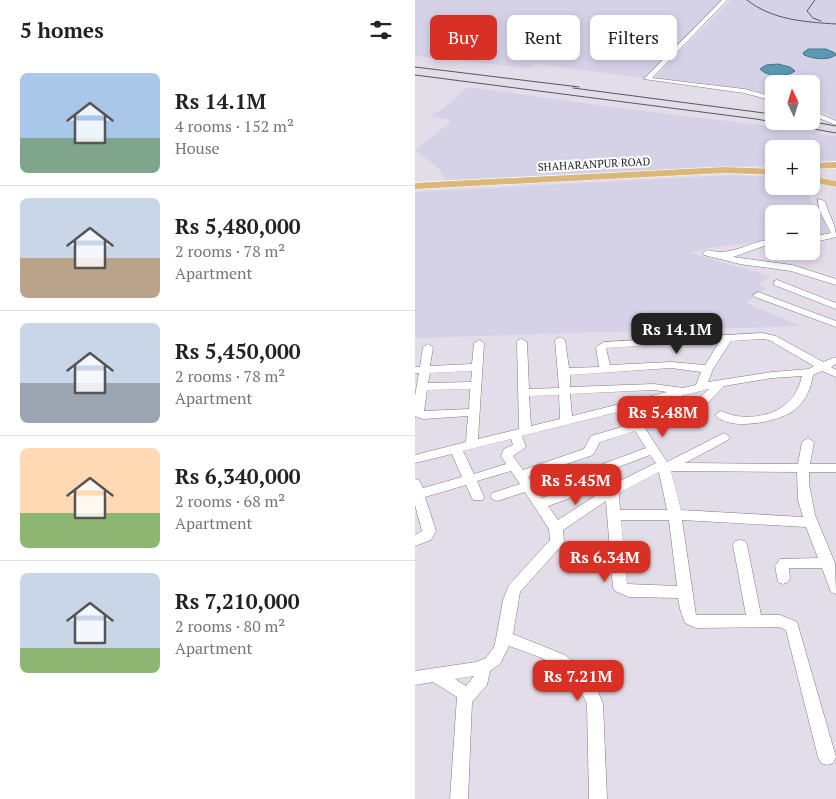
<!DOCTYPE html>
<meta charset="utf-8">
<style>
:root{--surface:#fff;--page:#f2f2f2;--text:#222;--muted:#767676;--line:#e0e0e0;--accent:#d93025}
body{margin:0;font-family:"PT Serif",serif;background:var(--page);color:var(--text);height:100vh;display:flex;flex-direction:column;font-size:19px;white-space:nowrap}
*{box-sizing:border-box;margin:0}
p{font-size:16px;color:var(--muted)}
.icon{flex:none;width:28px;height:28px;fill:none;stroke:currentColor;stroke-width:2;stroke-linecap:round;stroke-linejoin:round}
.map{position:relative;flex:1;overflow:hidden}
.details{display:flex;flex-direction:column;background:var(--surface);width:415px}
.details>*{flex:none}
.top-card{position:absolute;left:15px;top:15px;width:330px;height:45px;display:flex;gap:10px}
.needle{width:32px;rotate:356deg}
.tools{position:absolute;left:350px;top:75px;display:grid;gap:10px}
.tools a{display:grid;place-items:center;width:55px;height:55px;border-radius:8px;background:var(--surface);box-shadow:0 2px 8px #0003;font-size:25px}
.price{position:absolute;translate:-50% -42px;padding:0 11px;border-radius:10px;background:var(--accent);color:#fff;font-size:16px;line-height:32px;filter:drop-shadow(0 1px 2px #0008)}
.price::after{content:'';position:absolute;left:50%;top:30px;width:15px;height:11px;margin-left:-8px;background:inherit;clip-path:polygon(0 0,100% 0,50% 100%)}
.price.selected{background:#222;color:#fff}
ul{padding:0;list-style:none}
li{display:flex;align-items:center;gap:15px;height:125px;padding:0 20px}
li+li{border-top:1px solid var(--line)}
li span{display:grid;place-items:center;flex:none;width:140px;height:100px;border-radius:8px;color:#555}
li>.icon{margin-inline-start:auto}
span .icon{width:60px;height:60px;fill:#fffc;stroke-width:1}
li b{font-size:21px}
h2{display:flex;justify-content:space-between;align-items:center;height:60px;padding:0 20px;font-size:21px}
.tag{padding:0 18px;border-radius:8px;background:var(--surface);box-shadow:0 2px 8px #0003;font-size:18px;line-height:45px}
.tag.selected{background:var(--accent);color:#fff}
main{display:flex;flex:1;min-height:0}
.map>svg:first-child{display:block}
</style>
<main>
<section class="details">
<h2>5 homes<svg class="icon" aria-label="filters" viewBox="0 0 24 24"><path d="M4 7h16M4 17h16"/><circle cx="9" cy="7" r="2"/><circle cx="15" cy="17" r="2"/></svg></h2>
<ul>
<li><span style="background:linear-gradient(#a9c7e8 65%,#7fa58c 0)"><svg class="icon" aria-label="home" viewBox="0 0 24 24"><path d="M3 11l9-7 9 7M6 9v11h12V9"/></svg></span><div><b>Rs 14.1M</b><p>4 rooms · 152 m²</p><p>House</p></div></li>
<li><span style="background:linear-gradient(#c9d6e8 60%,#b9a48a 0)"><svg class="icon" aria-label="home" viewBox="0 0 24 24"><path d="M3 11l9-7 9 7M6 9v11h12V9"/></svg></span><div><b>Rs 5,480,000</b><p>2 rooms · 78 m²</p><p>Apartment</p></div></li>
<li><span style="background:linear-gradient(#c9d6e8 60%,#9aa5b1 0)"><svg class="icon" aria-label="home" viewBox="0 0 24 24"><path d="M3 11l9-7 9 7M6 9v11h12V9"/></svg></span><div><b>Rs 5,450,000</b><p>2 rooms · 78 m²</p><p>Apartment</p></div></li>
<li><span style="background:linear-gradient(#ffd9b3 65%,#8fb573 0)"><svg class="icon" aria-label="home" viewBox="0 0 24 24"><path d="M3 11l9-7 9 7M6 9v11h12V9"/></svg></span><div><b>Rs 6,340,000</b><p>2 rooms · 68 m²</p><p>Apartment</p></div></li>
<li><span style="background:linear-gradient(#c9d6e8 75%,#8fb573 0)"><svg class="icon" aria-label="home" viewBox="0 0 24 24"><path d="M3 11l9-7 9 7M6 9v11h12V9"/></svg></span><div><b>Rs 7,210,000</b><p>2 rooms · 80 m²</p><p>Apartment</p></div></li>
</ul>
</section>
<div class="map">
<svg width="421" height="799" viewBox="0 0 421 799">
<rect width="100%" height="100%" fill="#e2dde8"/>
<!-- industrial -->
<path fill="#d5d2e8" d="M0,0H307L229,78L121,64L114,68L0,56Z
M316,0H421V120L396,105V84H359V97L322,88L239,78Z
M54,87L196,107L404,132V134L421,136V162L396,163V149H359V165L31,182L24,169L0,150L36,122L32,119L16,116L43,97L42,95Z
M318,175L359,177V186H391L392,193L414,229V234L396,238V214H359V240L293,248L275,253L355,276L344,285L351,288L331,303L386,326L0,338V192Z"/>
<!-- water -->
<path fill="#5b99b3" stroke="#487386" d="M393,49H411L420,53L421,55C412,61 399,59 389,55L388,53Z
M363,64L375,67L380,71C371,78 352,77 345,69L351,65Z"/>
<g fill="none" stroke-linecap="round" stroke-linejoin="round">
<defs>
<path id="minor" d="M307,0H312L237,78L329,89L359,97V101L329,93L229,79Z
M396,110L421,121V125L396,115Z
M403,199L410,201C413,214 421,223 421,237L396,243V237L416,233L404,210Z
M359,239V245L349,246L318,257L377,265L421,279V285L376,271L325,264L289,255L288,253L292,250C319,257 333,241 359,239Z
M362,280L421,303V309L359,285V281Z
M343,292L421,321V327L340,297L338,295Z
M347,333L361,336L408,362L421,357V364L416,367L421,370V377L407,371L398,375C396,388 391,400 381,409C366,422 314,432 300,415L306,411C311,413 316,415 321,416C352,420 380,408 387,376L357,378L309,386L283,413L230,428L252,462L309,433L315,437L313,440L270,463L383,464L387,442L393,438L399,442L395,464H421V472H394V484L400,515L420,563L421,594L416,592L407,568H374L375,578L373,582L368,584L363,582L360,566L365,559L403,558L391,527L267,520L281,615H331L318,545L320,541L325,540L330,541L332,545L346,615H365L382,622L421,757L418,763L412,765L406,763L403,757L371,630L364,627L281,628L270,623L265,609L263,598L214,597L200,591L198,587L191,501L148,530L149,541L147,545L105,592L98,634L150,655L172,672L180,684L188,704L192,799H174L172,704C158,667 129,658 94,646L85,664L75,671L72,685L57,702L53,799H35L42,697L18,682L0,685V671L61,662L71,658L79,647L81,639L88,600L94,585L135,540L134,529L110,492L82,501L77,499L76,496L77,493L105,484L96,471L62,481L69,497L68,500H58L51,485L10,497L21,531L16,540L0,546V535L7,531L0,505V479L4,480L8,488L47,477L37,454L0,463V455L51,442L53,416L8,419L0,416V396L4,373H0V367H5L8,347L13,344L18,347L15,366L57,364L59,343L64,340L69,343L63,439L104,429L102,342L103,340L107,339L112,342L114,389L144,388L140,340L145,337L150,340L154,368L184,367L181,347L189,342ZM347,339L354,340L399,366L394,369L357,372L293,382L298,369L316,341ZM305,341L290,365L256,362L195,365L191,348ZM256,368L286,372L281,385L268,388L239,384L155,387V375ZM57,371L56,382L13,383L15,373ZM55,389L54,409L9,411L12,390ZM294,389L275,407L176,436L169,449L108,470L98,456L111,447L107,436ZM239,390L252,392L157,416L155,394ZM144,395L145,419L116,426L114,396ZM220,431L231,448L177,468L175,471L177,474H185L235,455L241,463L197,485L143,520L133,506L192,485L194,482L192,479H184L127,498L113,477L178,455L185,442ZM96,439L98,445L89,449L86,456L91,464L59,474L48,451ZM256,471L382,472L383,500L388,517L266,510ZM244,472L252,510H205L204,493ZM206,520H254L262,586L212,584ZM59,676L51,686L40,679Z"/>
<path id="major" d="M421,162V168L396,169V163Z
M309,167L359,169V175L309,173L0,189V183Z
M396,176L421,181V187L396,182Z"/>
</defs>
<!-- minor casing -->
<use href="#minor" stroke="#7f7b85" stroke-width="1"/>
<!-- major casing -->
<use href="#major" stroke="#fff" stroke-width="1"/>
<!-- minor -->
<use href="#minor" fill="#fff" fill-rule="evenodd"/>
<!-- major -->
<use href="#major" fill="#dbb87a" fill-rule="evenodd"/>
<!-- rail -->
<path stroke="#58555b" stroke-width="1" d="M332,0C357,20 390,22 421,24
M400,0L392,11L398,18L406,21
M0,67L164,87
M0,75L341,119L421,133
M158,88L349,113
M399,122L421,126"/>
</g>
<g text-anchor="middle" dominant-baseline="central" stroke-width="4" stroke-linejoin="round" paint-order="stroke">
<!-- far-street labels -->
<g font-size="11" fill="#1b191d" stroke="#fff">
<text transform="translate(179 164) rotate(-3)">SHAHARANPUR ROAD</text>
</g>
</g>
</svg>
<div class="tools">
<a><svg class="needle" viewBox="-14 -14 28 28"><path d="M0-13l5 13h-10z" fill="#e53935"/><path d="M0 13l5-13h-10z" fill="#767676"/></svg></a>
<a>+</a>
<a>−</a>
</div>
<b class="price selected" style="left:262px;top:355px">Rs 14.1M</b>
<b class="price" style="left:248px;top:438px">Rs 5.48M</b>
<b class="price" style="left:161px;top:506px">Rs 5.45M</b>
<b class="price" style="left:190px;top:583px">Rs 6.34M</b>
<b class="price" style="left:163px;top:702px">Rs 7.21M</b>
<div class="top-card">
<a class="tag selected">Buy</a>
<a class="tag">Rent</a>
<a class="tag">Filters</a>
</div>
</div>
</main>
